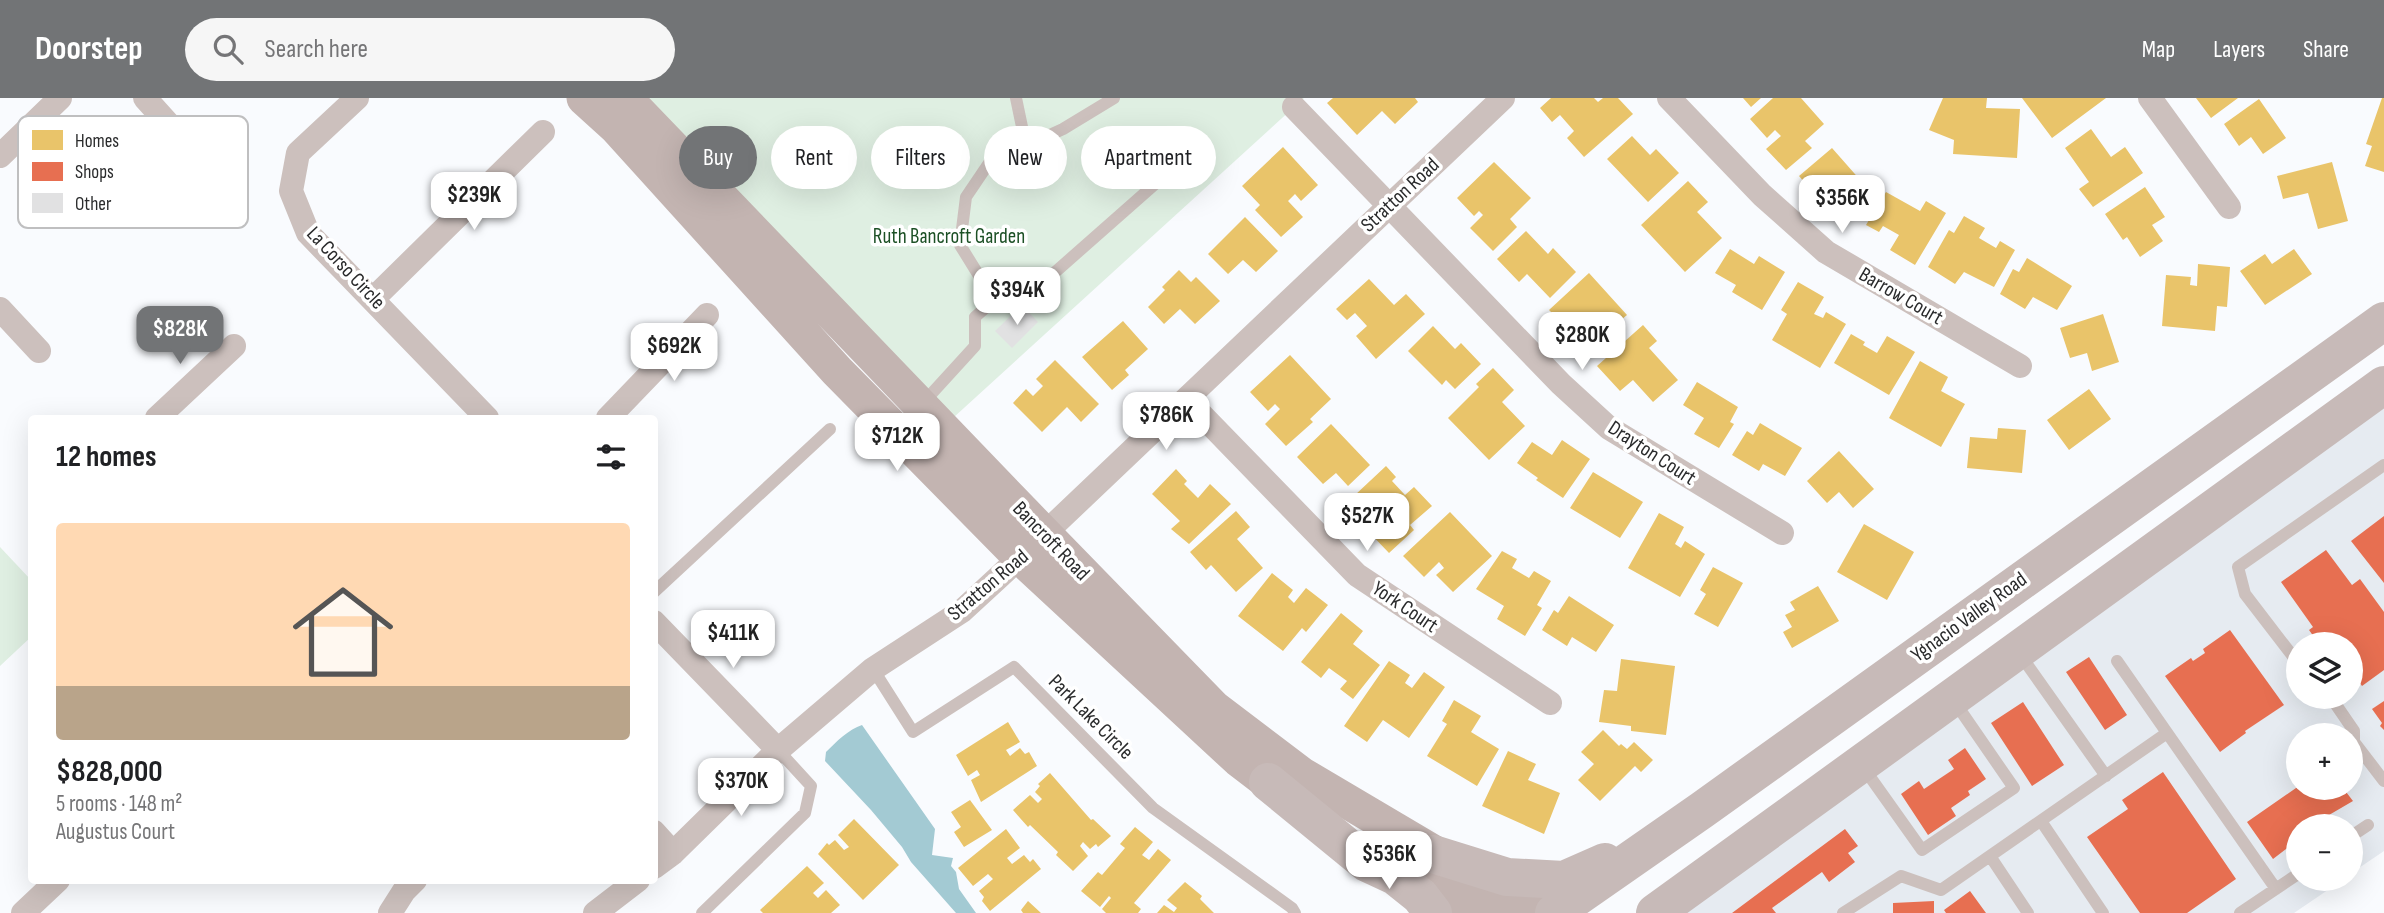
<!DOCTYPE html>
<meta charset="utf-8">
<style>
:root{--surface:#fff;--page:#f6f6f6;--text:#202124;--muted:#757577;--accent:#727476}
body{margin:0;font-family:"Sofia Sans Condensed",sans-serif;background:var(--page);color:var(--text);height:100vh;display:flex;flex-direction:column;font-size:26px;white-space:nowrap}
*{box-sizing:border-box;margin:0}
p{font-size:23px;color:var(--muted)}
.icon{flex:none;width:38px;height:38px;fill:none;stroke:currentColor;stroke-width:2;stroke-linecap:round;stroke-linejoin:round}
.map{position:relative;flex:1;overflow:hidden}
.panel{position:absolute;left:28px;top:317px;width:630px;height:469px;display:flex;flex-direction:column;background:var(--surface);border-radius:7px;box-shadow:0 7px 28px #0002}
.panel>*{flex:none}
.banner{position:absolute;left:679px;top:28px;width:665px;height:63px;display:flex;gap:14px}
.fabs{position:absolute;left:2286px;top:534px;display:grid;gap:14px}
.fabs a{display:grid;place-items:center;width:77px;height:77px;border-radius:50%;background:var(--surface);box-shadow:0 7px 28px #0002;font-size:35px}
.price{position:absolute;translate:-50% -60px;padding:0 16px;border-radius:14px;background:#fff;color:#222;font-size:23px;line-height:46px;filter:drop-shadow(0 2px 4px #0008)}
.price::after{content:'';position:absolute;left:50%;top:42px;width:21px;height:16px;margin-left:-10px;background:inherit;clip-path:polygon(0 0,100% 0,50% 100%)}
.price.current{background:var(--accent);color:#fff}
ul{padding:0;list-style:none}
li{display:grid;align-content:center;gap:14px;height:371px;padding:0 28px}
li span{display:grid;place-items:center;height:217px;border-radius:7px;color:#555}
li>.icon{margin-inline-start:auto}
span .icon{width:126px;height:126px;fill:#fffc;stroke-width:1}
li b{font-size:30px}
h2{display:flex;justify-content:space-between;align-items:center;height:84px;padding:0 28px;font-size:30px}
.chip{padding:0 24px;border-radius:32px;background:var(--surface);box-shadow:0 7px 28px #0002;font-size:24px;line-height:63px}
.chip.current{background:var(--accent);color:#fff}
header{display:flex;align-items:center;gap:42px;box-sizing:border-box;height:98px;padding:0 35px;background:var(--accent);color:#fff}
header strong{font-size:33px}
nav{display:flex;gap:38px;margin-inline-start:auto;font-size:24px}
.search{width:490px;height:63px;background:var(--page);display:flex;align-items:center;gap:18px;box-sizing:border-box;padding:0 24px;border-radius:38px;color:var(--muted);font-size:26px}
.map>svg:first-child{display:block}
</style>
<header>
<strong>Doorstep</strong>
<div class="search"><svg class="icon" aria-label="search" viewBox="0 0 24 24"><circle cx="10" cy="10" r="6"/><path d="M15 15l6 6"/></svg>Search here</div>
<nav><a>Map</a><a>Layers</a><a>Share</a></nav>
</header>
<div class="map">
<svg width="2384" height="815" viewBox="0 0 2384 815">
<rect width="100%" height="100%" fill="#f9fbfe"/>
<!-- built -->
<path fill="#e6ebf1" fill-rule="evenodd" d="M2384,287V753L2350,776V728H2298V780L2344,781L2294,815H1678ZM2298,546H2350V598H2298ZM2298,637H2350V690H2298Z"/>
<!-- green -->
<path fill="#dfefe2" d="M625,0H1304L942,330Z
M0,449L31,482L32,538L0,568Z"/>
<!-- water -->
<path fill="#a3cad3" d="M862,627L935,731L932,757L953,760L951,768L956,774L959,791L976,815H956L911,764L902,749L871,712L825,663L826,654C836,644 849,631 862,627Z"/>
<!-- homes -->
<path fill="#e9c46a" d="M1333,0H1415L1418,4L1395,26L1382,13L1357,37L1327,5Z
M1551,0H1594L1598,4L1603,0H1618L1633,16L1584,59L1567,40L1574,33L1560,17L1552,24L1540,10Z
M1743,0H1761L1751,9Z
M1773,0H1801L1824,26L1805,43L1812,50L1786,72L1766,51L1781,38L1775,32L1767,40L1750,21Z
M1943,0H1987L1986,10L2020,11L2017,60L1953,56L1954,42L1929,32Z
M2022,0H2106L2052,40Z
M2196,0H2238L2211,20Z
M2382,0H2384V74L2365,68L2372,48L2366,46Z
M2259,1L2286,40L2263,56L2251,39L2239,48L2224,26Z
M2091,31L2111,59L2125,49L2143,75L2093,109L2079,91L2089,84L2065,50Z
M1632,38L1650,57L1656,51L1679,75L1648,104L1607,61Z
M1283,49L1318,87L1301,103L1295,96L1288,103L1303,119L1281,139L1255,112L1260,107L1242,88Z
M1832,50L1869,92L1836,121L1799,78Z
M1494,64L1531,100L1510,121L1517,129L1493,153L1470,130L1483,117L1479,113L1474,118L1457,100Z
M2332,64L2348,123L2318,131L2308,95L2283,101L2277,78Z
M1688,83L1708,104L1697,114L1722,140L1685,174L1641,127Z
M2145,89L2165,119L2152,127L2163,143L2140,159L2127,139L2123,142L2105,116Z
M1886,94L1920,113L1926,103L1946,115L1915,167L1890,152L1899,137L1883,128L1879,134L1866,127Z
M1964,118L1985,130L1979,140L1996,150L2000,143L2015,152L1994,189L1964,174L1955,186L1928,169L1949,132L1954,135Z
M1245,119L1278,153L1256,174L1243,162L1228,176L1208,156Z
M1526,133L1548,156L1553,150L1576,174L1550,200L1527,176L1519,184L1497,161Z
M1730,151L1754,166L1759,158L1785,174L1762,212L1732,194L1736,187L1715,175Z
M2294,151L2312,176L2265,207L2240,173L2265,156L2272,166Z
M2027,160L2072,188L2057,212L2033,199L2025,211L2000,196L2013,171L2019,174Z
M2198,166L2230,169L2227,209L2217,208L2215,233L2162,228L2166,177L2191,179L2190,187L2197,188Z
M1179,172L1191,184L1196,179L1220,203L1195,226L1180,211L1164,226L1148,209L1165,192L1162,189Z
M1589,175L1627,217L1610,231L1615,237L1585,264L1564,242L1580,228L1575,222L1566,229L1549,212Z
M1369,181L1394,207L1406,196L1425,216L1376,261L1356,238L1367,228L1355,215L1347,222L1336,211Z
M1798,184L1824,199L1814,216L1823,220L1826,214L1846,226L1820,270L1772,242L1787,216L1781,212Z
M2103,216L2119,264L2092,273L2087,255L2070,260L2060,230Z
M1123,223L1148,251L1125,272L1129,277L1112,292L1082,259Z
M1643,227L1657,243L1649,250L1678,282L1653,304L1633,282L1620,293L1597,268Z
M1433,228L1455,251L1461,245L1481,266L1455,291L1446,282L1442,287L1408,253Z
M1851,236L1865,244L1863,247L1877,255L1887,238L1915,254L1889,297L1834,265Z
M1290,257L1331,301L1310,321L1313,324L1286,348L1265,326L1280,311L1275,306L1268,313L1250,294Z
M1055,262L1099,306L1081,324L1067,309L1042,334L1013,305L1026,291L1033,298L1043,288L1036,281Z
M1920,263L1948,279L1941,293L1965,306L1941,349L1889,320Z
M1493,270L1514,292L1502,304L1525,328L1489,362L1448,320L1479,289L1476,286Z
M1697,284L1738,309L1730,324L1734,326L1719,350L1694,336L1704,320L1683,307Z
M2089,291L2111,321L2069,352L2047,322Z
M1760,325L1802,350L1785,378L1763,366L1759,373L1732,357L1747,333L1753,337Z
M1331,326L1370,367L1348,388L1336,375L1323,386L1297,359Z
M1998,330L2026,332L2022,375L1967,370L1970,339L1997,341Z
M1562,342L1590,361L1563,400L1536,382L1538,380L1517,365L1532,344L1552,357Z
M1839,353L1874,391L1853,410L1839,394L1827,405L1807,383Z
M1386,368L1396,379L1392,383L1405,397L1414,389L1432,408L1410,427L1414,432L1389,455L1367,432L1378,422L1355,397Z
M1176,371L1187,383L1184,386L1198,400L1210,386L1231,406L1189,446L1171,431L1180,423L1152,396Z
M1593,374L1643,404L1620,440L1570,410Z
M1236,413L1250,429L1237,441L1263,470L1236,494L1211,467L1206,472L1190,454Z
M1450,414L1492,458L1453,494L1436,477L1444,470L1439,464L1424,479L1403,458Z
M1659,415L1684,429L1675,446L1681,450L1685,443L1705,456L1680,499L1628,470Z
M1864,426L1914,454L1887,502L1837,474Z
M1502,453L1517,461L1512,470L1529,480L1534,473L1551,483L1537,507L1542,510L1525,538L1497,521L1504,508L1476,491Z
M1713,469L1743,485L1718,529L1694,516L1706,496L1700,492Z
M1272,475L1293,492L1288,499L1294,505L1306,490L1328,507L1306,534L1302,530L1283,553L1238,518Z
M1818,488L1839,523L1792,550L1783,534L1792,529L1785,517L1795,512L1790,504Z
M1569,498L1614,527L1596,554L1572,539L1567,548L1542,532L1554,512L1558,515Z
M1341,515L1363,533L1353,546L1380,567L1353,601L1340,591L1347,583L1329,570L1321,580L1301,564Z
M1621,561L1675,568L1666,637L1631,633V628L1599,624L1604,592L1617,593Z
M1389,563L1410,577L1405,585L1412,590L1424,574L1445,589L1409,640L1383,622L1367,644L1344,628Z
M1454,602L1481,618L1471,634L1499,651L1477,688L1427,658L1447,626L1442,623Z
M1008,624L1020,644L1006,652L1010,658L1020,650L1025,656L1029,654L1037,668L981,704L971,682L980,677L977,672L968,678L956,657Z
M1603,632L1619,648L1621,646L1627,651L1634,644L1653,662L1641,674L1635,668L1600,703L1578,682L1594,666L1581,654Z
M1508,653L1536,666L1528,682L1560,695L1544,736L1482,708Z
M1050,675L1091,722L1093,721L1111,738L1098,749L1096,746L1090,751L1083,744L1080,748L1088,758L1073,773L1056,757L1058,754L1030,727L1028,729L1013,712L1030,697L1038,705L1042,701L1035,694L1040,688L1038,686Z
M970,702L992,732L964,749L954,734L961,729L951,714Z
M854,721L899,767L863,802L818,756L827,745L829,747L835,742L844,752L849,749L838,737Z
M1135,729L1153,744L1142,757L1149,762L1158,751L1171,762L1134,805L1141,811L1138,815H1106L1102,811L1111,800L1109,798L1100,809L1081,793L1098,774L1102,777L1125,750L1120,746Z
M1006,731L1020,750L1007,760L1012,766L1024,757L1030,764L1033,761L1041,771L990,813L982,803L984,799L979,793L993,781L988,776L973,788L958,770Z
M807,768L824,785L813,795L818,800L826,792L840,807L831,815H763L760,812Z
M1185,784L1202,798L1200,801L1214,815H1157L1164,807L1174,814L1177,810L1167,802Z
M1028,803L1041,815H1023L1021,812Z"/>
<!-- shops -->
<path fill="#e76f51" d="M2384,418V485L2351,443Z
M2326,452L2352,487L2360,481L2384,514V572L2362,588L2350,571V546H2319L2309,532L2313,529L2281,484Z
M2230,532L2284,607L2245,633L2246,635L2220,654L2165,578L2191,560L2193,563L2205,555L2203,551Z
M2089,559L2127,617L2105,632L2066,574Z
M2384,603V632L2380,628L2382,625L2372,611Z
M2023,604L2064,667L2032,688L1991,625Z
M1965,650L1986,681L1968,693L1970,697L1951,710L1956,718L1928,737L1901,696L1919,683L1924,691L1954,671L1948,662Z
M2163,674L2236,781L2187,815H2140L2087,739L2128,711L2122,702Z
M2296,690H2343L2353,703L2317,724L2320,728H2298V742L2273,761L2247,724Z
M1845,731L1858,748L1848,755L1855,764L1829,784L1822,774L1772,810L1776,815H1732Z
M1970,793L1986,815H1946L1944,812Z
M1934,803V815H1893V805Z"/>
<!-- building -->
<path fill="#e1e1e2" d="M1022,207L1038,224L1012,250L995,233Z"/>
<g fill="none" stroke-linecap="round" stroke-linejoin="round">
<!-- service -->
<path stroke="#ccc0bd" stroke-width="12" d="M1016,0L1026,48
M994,202L960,147L966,99L989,65L1063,31L1114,0
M923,305L975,248V219L1007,191L1053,176L1180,64
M654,494L830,331
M2019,555L2106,678
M2117,563L2276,791
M2298,565L2245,496L2238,469L2384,367
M873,571L913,634L1014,569L1153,710L1292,810L1295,815
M2330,598L2354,633V644L2384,683
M1863,669L1922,752L2014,690L1954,603
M2041,723L2103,815
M2350,739L2368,727
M1990,758L2028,815
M702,815L805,715L811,688L778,652
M1843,815L1901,778L1941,792L2167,635
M2240,815L2298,776"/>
<!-- minor -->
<path stroke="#ccc0bd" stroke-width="24" d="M145,0L236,101
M357,0L298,55L291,93L308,135L487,320
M1669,0L1762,97L1826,154L2020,268
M2150,0L2229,109
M1294,9L1561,286L1609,330L1782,435
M0,58L60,0
M373,201L543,34
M0,211L39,253
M1187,302L1357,477L1550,605
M157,320L234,248
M608,320L707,217
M654,524L778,652
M654,734L673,755L654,769
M673,755L778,652L873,571L962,513L1000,478L1503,0
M23,815L58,782
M390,815L404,793L415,782
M595,815L638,782"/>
<!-- secondary -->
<path stroke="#c3b4b1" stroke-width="35" d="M584,0L616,29L837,273L1021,460L1238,661L1268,684L1293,700
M625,0L1025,416L1214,610L1301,676L1536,815
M1397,765L1485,815"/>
<!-- trunk -->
<path stroke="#c7bab8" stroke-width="38" d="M1268,684L1367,765L1395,778L1420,798L1433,815
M1433,756L1507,779L1564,782L1605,764
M1554,815L1702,712L2384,223
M1655,815L2384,287"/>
</g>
<g text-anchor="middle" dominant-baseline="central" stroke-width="7" stroke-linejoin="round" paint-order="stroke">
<!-- street labels -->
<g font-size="21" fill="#2a2b2c" stroke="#fff">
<text transform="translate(1400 97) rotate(-43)">Stratton Road</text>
<text transform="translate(346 170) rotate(47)">La Corso Circle</text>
<text transform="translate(1901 198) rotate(30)">Barrow Court</text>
<text transform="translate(1652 355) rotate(33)">Drayton Court</text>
<text transform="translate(1051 443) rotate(46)">Bancroft Road</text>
<text transform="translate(988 487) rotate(-40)">Stratton Road</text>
<text transform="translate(1405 509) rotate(34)">York Court</text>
<text transform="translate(1969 519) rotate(-36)">Ygnacio Valley Road</text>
<text transform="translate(1091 619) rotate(45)">Park Lake Circle</text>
</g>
<!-- park labels -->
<g font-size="21" fill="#1c5025" stroke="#fff">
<text x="949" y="138">Ruth Bancroft Garden</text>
</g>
</g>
<!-- legend -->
<rect x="18" y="18" width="230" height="112" rx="10" fill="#fff" stroke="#bfbfc0" stroke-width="2"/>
<rect x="32" y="32" width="31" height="20" fill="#e9c46a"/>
<rect x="32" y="64" width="31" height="19" fill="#e76f51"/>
<rect x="32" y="95" width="31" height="20" fill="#e1e1e2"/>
<g font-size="19" fill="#2a2b2c">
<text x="75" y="49">Homes</text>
<text x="75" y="80">Shops</text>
<text x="75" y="112">Other</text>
</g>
</svg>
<div class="fabs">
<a><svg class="icon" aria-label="layers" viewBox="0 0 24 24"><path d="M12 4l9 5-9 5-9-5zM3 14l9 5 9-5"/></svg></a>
<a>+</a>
<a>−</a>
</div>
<b class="price" style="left:474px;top:134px">$239K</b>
<b class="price" style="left:1842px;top:137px">$356K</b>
<b class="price" style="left:1017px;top:229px">$394K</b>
<b class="price current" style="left:180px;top:268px">$828K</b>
<b class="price" style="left:1582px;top:274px">$280K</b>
<b class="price" style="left:674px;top:285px">$692K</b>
<b class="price" style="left:1166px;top:354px">$786K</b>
<b class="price" style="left:897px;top:375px">$712K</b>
<b class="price" style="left:1367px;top:455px">$527K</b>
<b class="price" style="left:733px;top:572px">$411K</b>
<b class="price" style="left:741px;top:720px">$370K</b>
<b class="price" style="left:1389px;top:793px">$536K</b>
<div class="banner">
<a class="chip current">Buy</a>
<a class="chip">Rent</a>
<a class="chip">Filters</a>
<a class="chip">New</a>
<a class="chip">Apartment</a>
</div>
<section class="panel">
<h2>12 homes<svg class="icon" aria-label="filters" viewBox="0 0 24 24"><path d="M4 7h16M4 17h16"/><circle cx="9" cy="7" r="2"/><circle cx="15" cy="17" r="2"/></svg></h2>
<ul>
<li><span style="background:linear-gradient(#ffd9b3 75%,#b9a48a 0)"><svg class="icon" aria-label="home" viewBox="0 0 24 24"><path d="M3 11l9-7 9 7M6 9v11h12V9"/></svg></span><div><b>$828,000</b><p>5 rooms · 148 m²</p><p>Augustus Court</p></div></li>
</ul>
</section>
</div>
